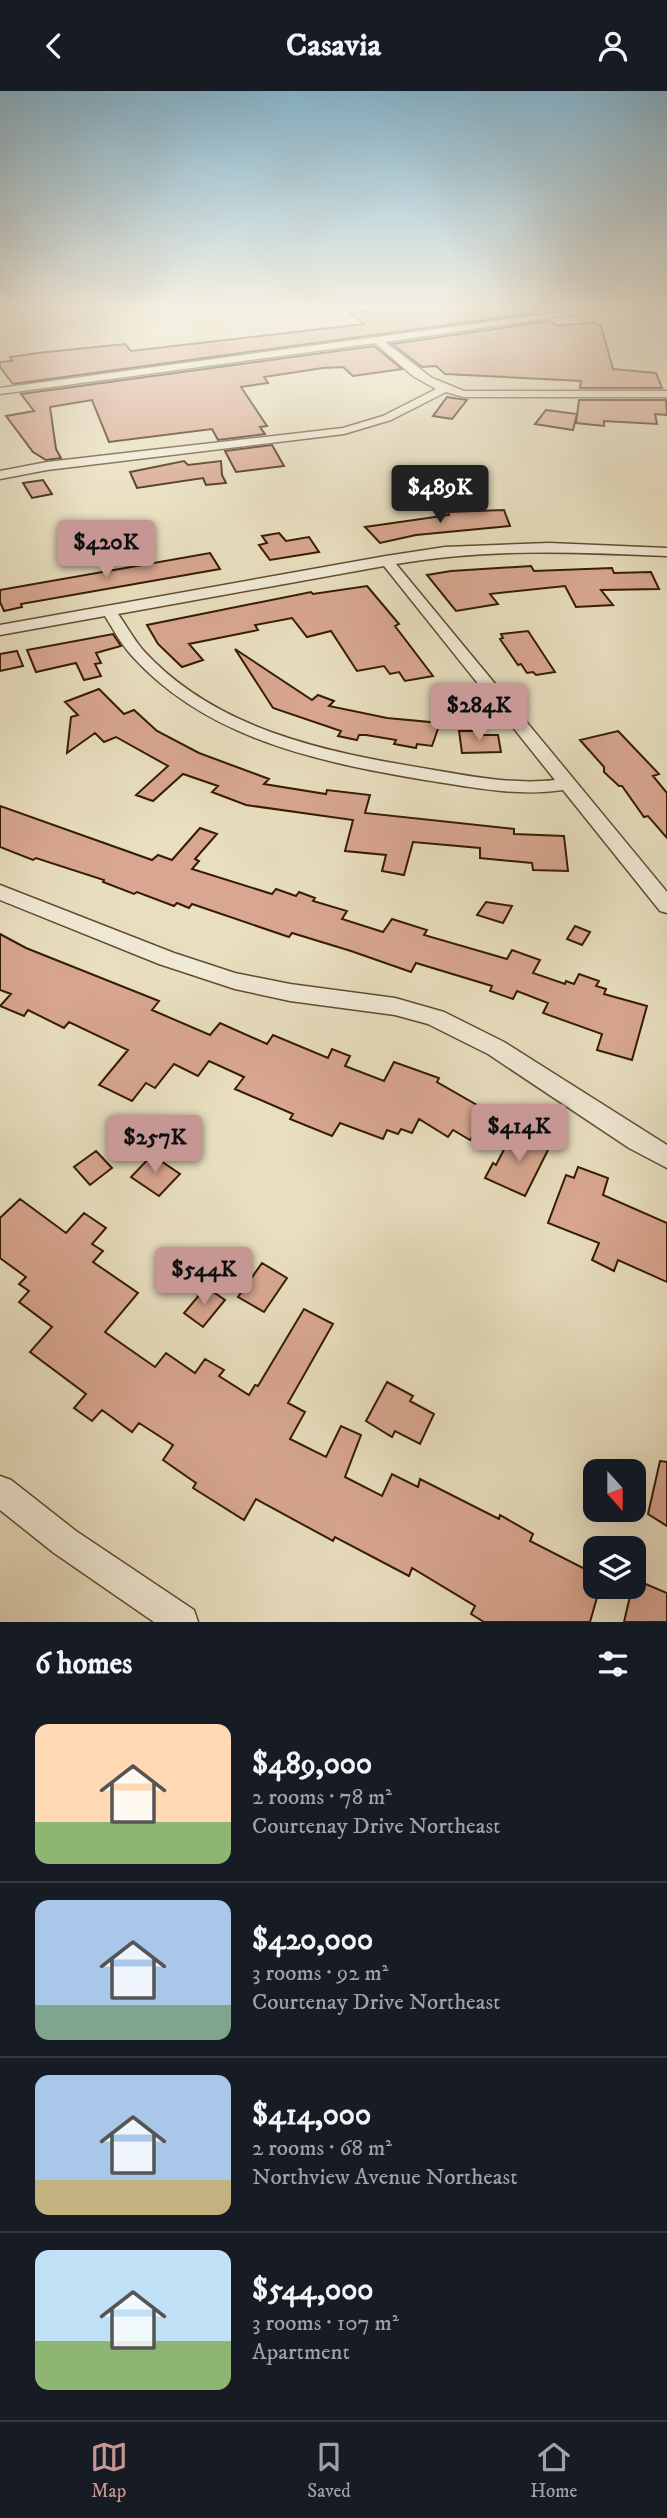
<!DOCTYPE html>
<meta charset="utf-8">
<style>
:root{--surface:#171b24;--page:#242831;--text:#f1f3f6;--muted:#9ea1a6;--line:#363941;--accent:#c59692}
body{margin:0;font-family:"IM FELL DW Pica",serif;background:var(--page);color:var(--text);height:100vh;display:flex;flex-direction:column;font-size:26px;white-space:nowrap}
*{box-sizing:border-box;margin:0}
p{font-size:23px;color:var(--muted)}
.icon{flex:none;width:38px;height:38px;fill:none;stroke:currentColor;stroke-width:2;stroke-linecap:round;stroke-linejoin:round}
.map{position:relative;height:1531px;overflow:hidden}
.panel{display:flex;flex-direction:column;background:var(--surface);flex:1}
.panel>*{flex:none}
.needle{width:46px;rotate:159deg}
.controls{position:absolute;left:583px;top:1368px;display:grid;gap:14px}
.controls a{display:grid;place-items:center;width:63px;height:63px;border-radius:14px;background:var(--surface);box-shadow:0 7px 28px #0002;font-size:35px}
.price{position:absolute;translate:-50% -60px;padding:0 16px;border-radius:7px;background:var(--accent);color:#111;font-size:23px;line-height:46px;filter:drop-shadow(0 2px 4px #0008)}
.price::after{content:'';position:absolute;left:50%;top:42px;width:21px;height:16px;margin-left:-10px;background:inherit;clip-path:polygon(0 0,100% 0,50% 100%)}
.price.selected{background:#222;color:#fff}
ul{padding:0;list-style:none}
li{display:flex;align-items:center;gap:21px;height:175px;padding:0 35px}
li+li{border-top:2px solid var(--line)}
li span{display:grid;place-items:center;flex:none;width:196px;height:140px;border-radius:14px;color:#555}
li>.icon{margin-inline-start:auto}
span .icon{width:84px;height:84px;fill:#fffc;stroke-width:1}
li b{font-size:30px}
h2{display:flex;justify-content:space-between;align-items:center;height:84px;padding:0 35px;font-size:30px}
header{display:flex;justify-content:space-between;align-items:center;height:91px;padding:0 35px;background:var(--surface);font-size:32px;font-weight:800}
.tab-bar{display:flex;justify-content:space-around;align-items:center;height:98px;border-top:2px solid var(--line);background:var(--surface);font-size:19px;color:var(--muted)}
.tab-bar a{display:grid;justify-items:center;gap:4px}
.tab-bar .selected{color:var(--accent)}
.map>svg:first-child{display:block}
</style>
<header><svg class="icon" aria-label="back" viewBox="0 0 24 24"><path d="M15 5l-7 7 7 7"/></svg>Casavia<svg class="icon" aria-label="person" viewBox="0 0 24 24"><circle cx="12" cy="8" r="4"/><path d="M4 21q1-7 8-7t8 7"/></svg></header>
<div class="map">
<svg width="667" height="1531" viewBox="0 0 667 1531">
<rect width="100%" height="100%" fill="#e9dfc0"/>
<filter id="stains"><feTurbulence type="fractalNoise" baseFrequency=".00286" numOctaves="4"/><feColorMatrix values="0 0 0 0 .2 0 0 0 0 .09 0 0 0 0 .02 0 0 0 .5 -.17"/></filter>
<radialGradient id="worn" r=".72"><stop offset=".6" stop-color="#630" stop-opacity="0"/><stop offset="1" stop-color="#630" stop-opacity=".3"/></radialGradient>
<!-- building -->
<path fill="#d9a791" stroke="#351b00" stroke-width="2" d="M385,217H530L537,222L13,293L0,276V271L12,270L10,266L38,262L125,253L131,260L364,233L350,222Z
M549,230L558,235L594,231L601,235L613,278L656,282L662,297H580L581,290L445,283L436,275L422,276L392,253Z
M374,255L402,278L353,285L343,276L323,277L264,286L268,292L241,296L267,335L260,336L265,343L218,349L212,338L109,351L92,309L50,316L56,358L61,367L46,369L33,361L6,325L34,320L21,303Z
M447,306L467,309L452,328L433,325Z
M579,309H666L667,324L655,323L657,333L604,330V335L576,332Z
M546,319L577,323L573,339L535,333Z
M272,354L284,375L236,381L225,360Z
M184,370L188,374L221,370L222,384L226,392L206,394L203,387L137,397L130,381Z
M43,389L52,403L32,407L23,392Z
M504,419L510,435L416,444L380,452L365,436L449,424L448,421Z
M279,442L286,450L309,446L319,461L270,469L259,454L267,452L262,445Z
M210,462L220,478L21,513L22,516L4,520L0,511V499Z
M531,475L534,480L612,477L614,482L651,481L659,498L601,499L613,514L576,516L565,495L490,503L498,513L456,520L427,484L451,480Z
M367,495L399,533L395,535L433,585L405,590L399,581L390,583L384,575L357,580L331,540L307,546L292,527L255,534L258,539L189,553L203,569L182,576L158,553L147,534L311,501L313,503Z
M528,540L555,581L536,584L533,581L527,582L521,573L518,574L500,548L503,547L501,543Z
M113,543L121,555L96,562L101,572L95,573L101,585L84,589L76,572L36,581L27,559Z
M235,558L312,609L318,604L334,610L329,615L387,627L440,632L432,655L417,653L416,657L394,653L396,649L366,644H359L357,649L338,645L341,640L273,617Z
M17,560L23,575L0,580V563Z
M99,598L124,623L134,619L157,640L199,662L269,688L264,693L326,703L327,699L370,704L365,722L514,738V743L564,745L568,780L533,779L532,772L480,767V757L413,751L404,784L382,780L386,764L345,760L353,729L246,714L212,701L218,695L183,683L153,710L136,704L168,675L116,646L104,651L95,642L67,662L71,626L78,624L65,611Z
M459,640H479L480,644H498L501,661L462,662Z
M618,640L659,683L653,685L667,702V747L648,725L644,726L622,695H619L604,681V676L580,649Z
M0,715L152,769L158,764L172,769L200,737L217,743L195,768L199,770L192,778L272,803L276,798L296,805L299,801L315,807L313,810L347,820L342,828L383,841L392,828L427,839L424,844L507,868L512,859L540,869L533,882L565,893L566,890L574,893L579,883L599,890L596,895L606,898L604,903L647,915L632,969L597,959L602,943L543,922L548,912L517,900L513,908L490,900L492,895L416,872L411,881L351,860L292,842L289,846L192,813L189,817L177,812L174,815L137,801L134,803L103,791L104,789L36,767L33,769L0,756Z
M486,811L512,815L503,832L477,824Z
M575,835L590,841L582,854L567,848Z
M0,843L26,857L159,910L152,919L210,944L220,932L267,953L273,944L328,967L332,958L350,965L345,975L384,990L394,971L439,987L437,991L491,1022L470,1049L453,1039L448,1046L419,1028L412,1042L401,1038L398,1043L387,1039L383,1048L340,1032L332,1045L290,1028L293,1023L235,998L244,986L209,970L198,985L174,973L155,997L146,992L132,1010L99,994L128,959L69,931L64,937L28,919L24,925L0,915L11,903L0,899Z
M528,1043L551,1053L525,1105L485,1087L493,1072L496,1074L511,1045L525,1050Z
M96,1060L112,1077L90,1094L74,1076Z
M152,1064L180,1083L159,1105L131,1086Z
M578,1076L608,1087L603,1104L667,1132V1191L618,1169L614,1180L592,1169L599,1152L548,1132L566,1084L574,1087Z
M20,1108L66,1142L84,1122L106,1137L92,1153L103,1160L93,1171L138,1202L105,1241L155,1276L166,1262L195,1282L205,1268L224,1279L219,1285L249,1304L255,1294L258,1295L304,1218L333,1233L288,1312L305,1321L290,1348L326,1366L341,1335L361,1344L345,1386L382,1405L392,1383L418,1396L420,1388L499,1428L500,1424L533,1443L530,1450L595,1483V1496H600L590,1531H484L471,1523L475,1515L412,1477L409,1485L335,1446L333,1450L256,1408L244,1429L193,1397L196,1392L163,1369L173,1354L139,1332L132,1341L102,1319L92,1330L74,1317L86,1303L30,1261L52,1236L19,1211L29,1200L19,1193L26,1186L0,1167V1127Z
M262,1172L287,1187L264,1221L238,1206Z
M206,1196L225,1209L203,1236L184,1222Z
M387,1291L413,1305L410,1310L434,1323L420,1353L395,1340L392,1346L366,1330Z
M660,1370L667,1371V1435L648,1423Z
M634,1488L667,1502V1531H624Z"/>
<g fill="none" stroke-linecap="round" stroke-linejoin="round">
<defs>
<path id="minor" d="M591,217H619L385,251L432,287L464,300H667V306H464L446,301L391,329L344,343L47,379L0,388V380L47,371L343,337L383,325L436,298L413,285L375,252L0,303V297Z
M549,452L667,457V465C576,461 486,457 396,473L667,801V822L660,820L563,699C517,706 471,696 425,689C319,671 207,648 132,565C121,553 113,538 105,525L0,544V534L386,465L445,456ZM384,475L555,689C513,694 469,685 428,678C325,661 215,639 142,558C133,547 126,534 118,523Z
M0,794L174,862L235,882L290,893L395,907L444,921L504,951L667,1054V1077L629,1057L488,963L428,933L395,924L290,910L235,898L159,873L0,809Z
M0,1385L11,1389L76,1440L194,1519L198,1531H154L54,1462L0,1419Z"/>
</defs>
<!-- minor casing -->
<use href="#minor" stroke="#624c30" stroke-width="3"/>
<!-- minor -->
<use href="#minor" fill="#f1ead6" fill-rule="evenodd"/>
</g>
<!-- sky -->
<linearGradient id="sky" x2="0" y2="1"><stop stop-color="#87b8d2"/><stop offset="0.5" stop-color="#f5f1e3"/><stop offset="1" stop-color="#f5f1e3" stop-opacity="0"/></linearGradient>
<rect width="667" height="432" fill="url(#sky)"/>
<rect width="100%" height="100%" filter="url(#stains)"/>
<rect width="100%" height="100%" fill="url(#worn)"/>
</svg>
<div class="controls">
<a><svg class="needle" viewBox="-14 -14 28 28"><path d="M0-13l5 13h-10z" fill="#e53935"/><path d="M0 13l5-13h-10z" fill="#9ea1a6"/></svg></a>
<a><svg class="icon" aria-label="layers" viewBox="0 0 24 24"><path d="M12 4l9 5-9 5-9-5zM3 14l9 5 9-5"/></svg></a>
</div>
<b class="price selected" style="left:440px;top:434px">$489K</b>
<b class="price" style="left:106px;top:489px">$420K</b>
<b class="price" style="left:479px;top:652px">$284K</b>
<b class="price" style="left:519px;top:1073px">$414K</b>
<b class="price" style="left:155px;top:1084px">$257K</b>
<b class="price" style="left:204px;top:1216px">$544K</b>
</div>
<section class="panel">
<h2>6 homes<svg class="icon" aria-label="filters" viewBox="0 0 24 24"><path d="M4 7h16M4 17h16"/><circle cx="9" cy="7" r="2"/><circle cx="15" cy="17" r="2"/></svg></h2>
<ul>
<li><span style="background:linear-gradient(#ffd9b3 70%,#8fb573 0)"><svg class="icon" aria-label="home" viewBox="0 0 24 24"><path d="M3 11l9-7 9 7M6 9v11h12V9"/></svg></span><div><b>$489,000</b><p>2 rooms · 78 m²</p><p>Courtenay Drive Northeast</p></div></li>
<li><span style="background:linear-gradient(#a9c7e8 75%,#7fa58c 0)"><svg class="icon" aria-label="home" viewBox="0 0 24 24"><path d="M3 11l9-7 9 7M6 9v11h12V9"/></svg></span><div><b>$420,000</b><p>3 rooms · 92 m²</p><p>Courtenay Drive Northeast</p></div></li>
<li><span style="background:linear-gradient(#a9c7e8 75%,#c2b280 0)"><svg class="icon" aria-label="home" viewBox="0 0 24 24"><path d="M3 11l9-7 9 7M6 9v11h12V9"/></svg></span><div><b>$414,000</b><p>2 rooms · 68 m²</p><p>Northview Avenue Northeast</p></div></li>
<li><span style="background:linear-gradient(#bfe0f5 65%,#8fb573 0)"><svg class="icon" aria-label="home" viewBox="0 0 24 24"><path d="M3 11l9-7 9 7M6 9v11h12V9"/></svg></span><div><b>$544,000</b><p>3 rooms · 107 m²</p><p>Apartment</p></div></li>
</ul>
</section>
<nav class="tab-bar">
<a class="selected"><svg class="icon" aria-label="map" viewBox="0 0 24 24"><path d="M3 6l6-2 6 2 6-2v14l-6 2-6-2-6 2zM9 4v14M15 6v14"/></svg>Map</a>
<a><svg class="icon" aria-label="saved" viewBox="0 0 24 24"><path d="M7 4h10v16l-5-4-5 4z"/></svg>Saved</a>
<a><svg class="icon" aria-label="home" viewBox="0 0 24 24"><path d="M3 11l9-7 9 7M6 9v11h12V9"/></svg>Home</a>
</nav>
